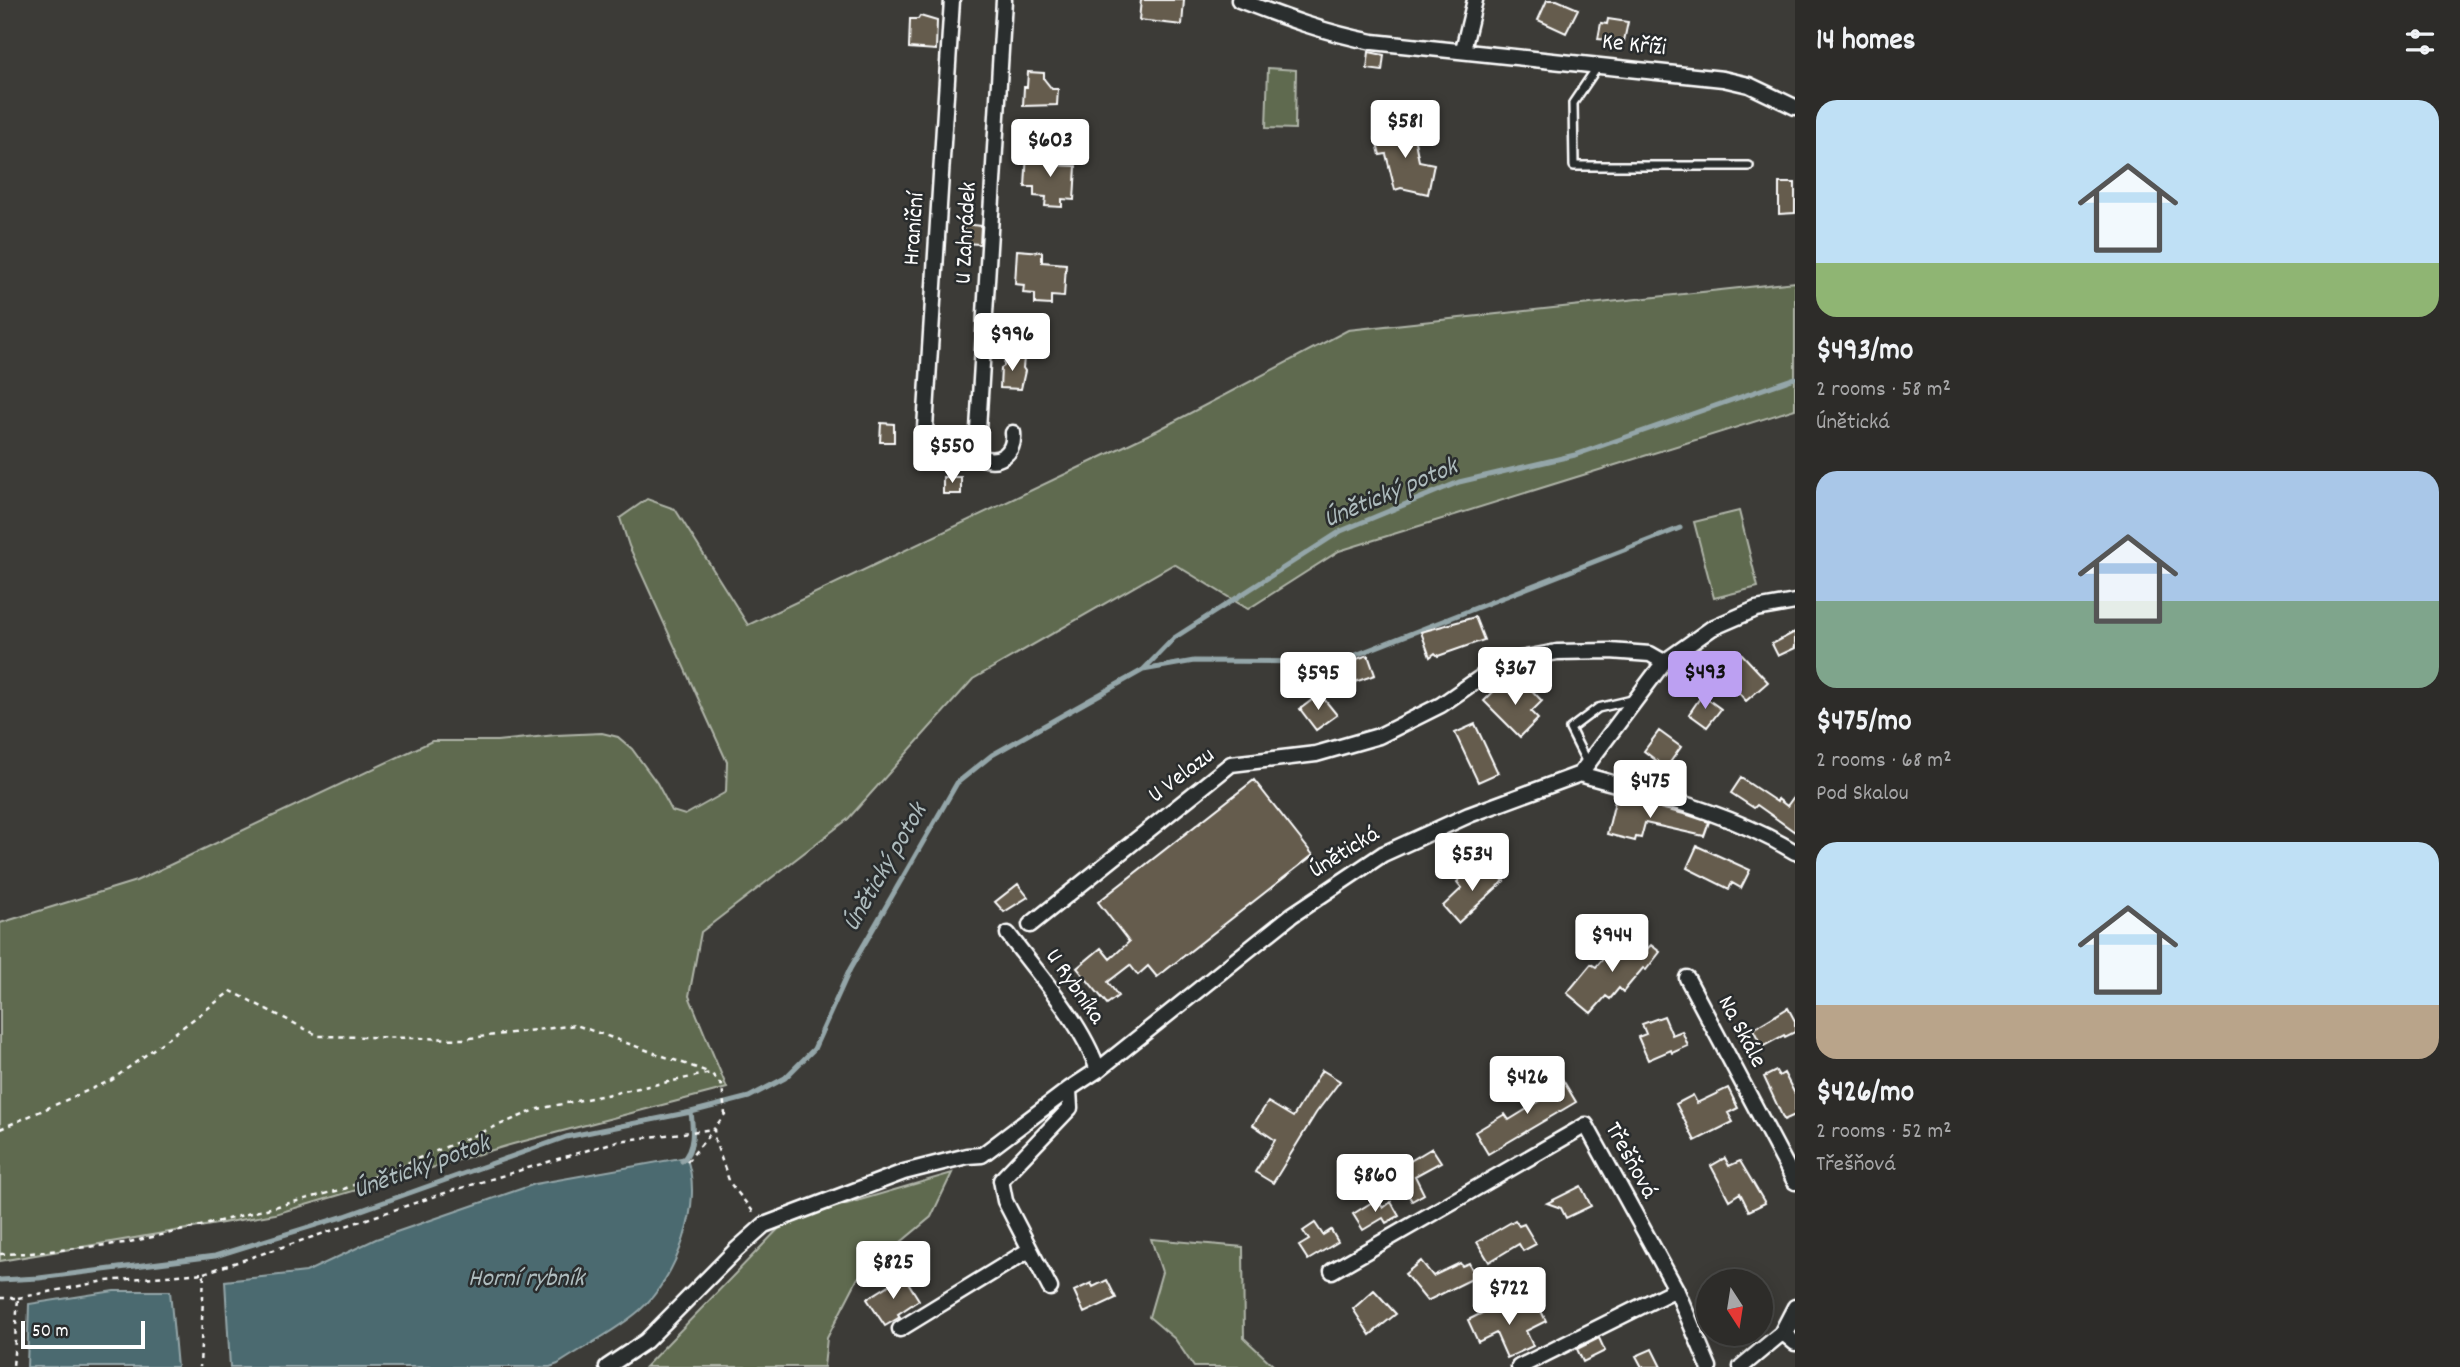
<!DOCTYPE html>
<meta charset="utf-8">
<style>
:root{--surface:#2d2c29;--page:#393835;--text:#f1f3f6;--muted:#a7a7a8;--line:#484846;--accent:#bca0f2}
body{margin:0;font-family:Dekko,sans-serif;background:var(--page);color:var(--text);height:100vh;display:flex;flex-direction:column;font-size:26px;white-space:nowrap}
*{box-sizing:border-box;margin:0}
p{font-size:23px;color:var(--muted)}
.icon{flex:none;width:38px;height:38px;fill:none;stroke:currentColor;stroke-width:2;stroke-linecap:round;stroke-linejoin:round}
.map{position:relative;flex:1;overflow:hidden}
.drawer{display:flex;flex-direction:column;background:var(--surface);width:665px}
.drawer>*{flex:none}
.needle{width:46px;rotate:168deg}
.fabs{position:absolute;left:1696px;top:1269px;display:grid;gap:14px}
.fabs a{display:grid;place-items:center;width:77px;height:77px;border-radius:50%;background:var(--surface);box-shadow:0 4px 18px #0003,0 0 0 2px var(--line);font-size:35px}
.scale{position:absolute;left:21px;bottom:18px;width:124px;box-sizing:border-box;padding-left:7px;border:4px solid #fff;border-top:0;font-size:19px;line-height:24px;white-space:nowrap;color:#fff;-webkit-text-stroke:5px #2a2d2e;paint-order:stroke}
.price{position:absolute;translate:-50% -60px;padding:0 16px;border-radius:7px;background:#fff;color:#222;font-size:23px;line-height:46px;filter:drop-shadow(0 2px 4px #0008)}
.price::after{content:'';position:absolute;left:50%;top:42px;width:21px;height:16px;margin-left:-10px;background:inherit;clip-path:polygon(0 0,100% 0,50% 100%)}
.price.active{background:var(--accent);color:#111}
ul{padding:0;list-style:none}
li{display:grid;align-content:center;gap:14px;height:371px;padding:0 21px}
li span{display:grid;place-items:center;height:217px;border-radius:21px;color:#555}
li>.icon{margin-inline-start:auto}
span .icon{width:126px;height:126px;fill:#fffc;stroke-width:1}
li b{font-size:30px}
h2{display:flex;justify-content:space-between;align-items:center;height:84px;padding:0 21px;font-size:30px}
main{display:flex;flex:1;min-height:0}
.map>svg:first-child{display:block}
</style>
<main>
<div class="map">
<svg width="1795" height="1367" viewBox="0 0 1795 1367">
<rect width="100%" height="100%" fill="#3c3b37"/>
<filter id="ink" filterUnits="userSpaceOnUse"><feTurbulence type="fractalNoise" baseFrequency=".0143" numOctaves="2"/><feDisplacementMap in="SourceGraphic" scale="14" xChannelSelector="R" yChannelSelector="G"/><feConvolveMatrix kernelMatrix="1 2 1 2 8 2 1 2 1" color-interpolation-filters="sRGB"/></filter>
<g filter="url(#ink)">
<!-- green -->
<path fill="#5f6a50" stroke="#afb4a8" stroke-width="2" d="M1268,68L1296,70L1295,129L1266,128Z
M1795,282V409L1339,551L1248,609L1174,564L973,679L848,819L701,932L689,996L727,1088L513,1144L275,1214L0,1261V923L136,881L432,741H497L556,735L602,733L618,737L632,749L657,783L672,811L685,815L726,792L727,762L629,546L620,518L647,499L675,509L748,625L1158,430L1348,330Z
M1739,511L1758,587L1714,598L1694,522Z
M952,1173L931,1217L858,1278L827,1338L824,1367H645L785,1222Z
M1151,1239L1243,1247L1244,1338L1275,1367H1194L1175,1339L1149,1317L1162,1272Z"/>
<!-- water -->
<path fill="#4c6a6f" stroke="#94a6a9" stroke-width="2" d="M686,1157C705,1202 676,1279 640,1310C616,1331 585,1346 558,1364L550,1367H230L225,1281L306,1272L376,1239L535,1184Z
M114,1291H170L177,1367H27L29,1304Z"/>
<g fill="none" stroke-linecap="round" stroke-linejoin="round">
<!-- stream -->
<path stroke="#94a6a9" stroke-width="5" d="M1143,670L1194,661L1338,662L1680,528
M682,1161C695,1149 693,1129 691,1112
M0,1280L39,1278L215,1256L345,1216L566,1137L691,1112L749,1097L785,1078L814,1049L850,969L957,783L992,755L1143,670L1174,638L1341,531L1459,482L1575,455L1795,378"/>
</g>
<!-- building -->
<path fill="#655c4d" stroke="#fff" stroke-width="2" d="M1141,0H1184L1182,25L1139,20Z
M1547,0H1557L1578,9L1566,33L1538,20Z
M920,16L937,21L936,50L909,48L910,19H918Z
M1608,19L1628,22L1624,41L1598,39L1601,23L1607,24Z
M1369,52L1384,55L1382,71L1367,69Z
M1028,72L1044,73V79L1052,89H1058L1057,105L1023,106L1024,87H1027Z
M1399,127L1400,130L1412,127L1419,161L1434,164L1428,194L1401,188L1395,190L1386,154L1380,155L1375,135L1380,134V132Z
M1027,153L1053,155L1052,165L1076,166L1074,200L1062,199V207L1045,206L1046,197L1034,196V187H1025Z
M1779,183H1795V213L1779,214Z
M964,224L981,226L980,244L963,243Z
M1017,250L1042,252V262L1066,264L1064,297L1051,296V305L1035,304V294L1023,293L1024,285L1015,284Z
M1005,356L1024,358L1023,368L1025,371L1021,389L1000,388L1001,368L1004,366Z
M881,423L894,424V442H880Z
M943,477H961V494H943Z
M1475,617L1484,640L1438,656L1435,653L1430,657L1421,632Z
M1795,632V648L1778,656L1772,644Z
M1740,652L1768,682L1746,701L1719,670Z
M1368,655L1375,675L1355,682L1348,662Z
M1523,681L1542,701L1531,712L1538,719L1520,737L1484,701L1502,683L1511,693Z
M1320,694L1337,715L1316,730L1300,709Z
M1702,695L1721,709L1707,727L1689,714Z
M1475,724L1498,773L1478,782L1455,733Z
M1659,731L1681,747L1666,768L1644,751Z
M1741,778L1777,802L1778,799L1787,806L1795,795V832L1757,805L1754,808L1731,793Z
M1254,780L1313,855L1157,977L1148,966L1138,975L1130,965L1108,982L1118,996L1107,1004L1077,968L1101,948L1110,959L1129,942L1098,902Z
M1616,797L1688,815L1709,822L1704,836L1645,823L1641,838L1636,837L1635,841L1607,834Z
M1697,846L1750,870L1741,888L1732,883L1729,889L1687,868Z
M1492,868L1504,881L1458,923L1443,906L1462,888L1457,882L1469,870L1479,880Z
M1018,884L1028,897L1004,912L995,902Z
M1633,938L1647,949L1651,945L1660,952L1646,970L1643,968L1623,992L1619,988L1610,999L1606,996L1591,1013L1567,993L1591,964L1596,967L1613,947L1620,953Z
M1788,1008L1795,1021V1032L1785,1037L1784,1035L1762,1047L1753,1029Z
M1664,1016L1672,1035L1682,1031L1688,1046L1672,1053L1671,1050L1648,1060L1638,1037L1646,1034L1642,1024Z
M1322,1070L1340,1081L1316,1113L1273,1183L1255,1172L1275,1140L1253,1125L1268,1102L1293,1117Z
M1776,1071L1779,1076L1784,1073L1795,1094V1115L1784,1120L1764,1077Z
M1558,1072L1576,1102L1488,1154L1475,1132L1505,1114L1509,1120L1548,1096L1540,1083Z
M1728,1088L1738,1108L1728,1113L1733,1122L1695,1141L1676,1104L1693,1095L1697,1103Z
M1432,1148L1441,1162L1415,1176L1424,1194L1412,1201L1390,1166L1403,1158L1407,1163Z
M1725,1158L1729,1166L1740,1161L1765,1203L1749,1211L1740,1193L1729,1200L1711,1166Z
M1581,1186L1591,1206L1566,1218L1561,1208L1547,1203Z
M1377,1199L1383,1208L1391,1202L1399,1216L1386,1223L1383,1218L1363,1230L1353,1214Z
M1515,1220L1519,1226L1524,1224L1536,1244L1523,1251L1519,1244L1489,1262L1477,1242Z
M1315,1223L1323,1235L1331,1230L1338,1242L1308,1260L1299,1246L1309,1240L1303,1231Z
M1421,1261L1433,1276L1460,1263L1462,1266L1469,1263L1476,1277L1427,1301L1405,1274Z
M904,1276L919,1300L898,1314L900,1317L885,1326L867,1299Z
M1107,1280L1116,1298L1084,1313L1074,1291L1091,1283L1093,1287Z
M1374,1290L1396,1314L1370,1335L1353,1309Z
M1535,1299L1546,1321L1526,1331L1533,1346L1507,1358L1496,1333L1478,1342L1468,1320L1496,1306L1501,1316Z
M1599,1338L1605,1351L1583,1362L1577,1349Z
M1652,1349L1661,1367H1642L1636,1356Z"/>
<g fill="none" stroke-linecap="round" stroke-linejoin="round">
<defs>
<path id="service" d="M1598,66L1573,103L1574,166H1749
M1587,763L1570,729L1598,708L1632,700"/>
<path id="minor" d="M1004,0L977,446L980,457C999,465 1015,453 1013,433
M1239,0C1283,17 1326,33 1373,42L1723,79L1749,85L1795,107
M1463,50L1475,0
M923,460L952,0
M1580,774C1653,795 1730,812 1795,852
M1030,925L1231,764L1316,754L1379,736L1441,705L1487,673L1510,661L1557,652L1610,651L1650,654L1664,662
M1008,934C1038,974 1082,1022 1098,1070
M1687,978L1795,1182
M1332,1271L1586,1125L1676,1289L1709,1367
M1050,1288L1005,1201L1001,1180L1070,1108L1069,1089
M1795,1307L1782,1332L1795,1343
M900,1329L1029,1250
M607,1367L646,1341L736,1250L764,1225L904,1172L967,1156L982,1155L1069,1089L1098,1070L1292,915L1383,854L1469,815L1580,774L1664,662L1712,628L1756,609L1795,602
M1519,1367L1676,1289
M1741,1367L1795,1322"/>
</defs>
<!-- service casing -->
<use href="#service" stroke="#fff" stroke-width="12"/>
<!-- minor casing -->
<use href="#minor" stroke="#fff" stroke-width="19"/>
<!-- path -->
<path stroke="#fff" stroke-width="2.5" stroke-dasharray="5 5" stroke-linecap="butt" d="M0,1129L112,1080L231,991L319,1036L463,1039L576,1025L708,1072
M687,1162L713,1130
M0,1254L31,1253L125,1243L193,1228L344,1189L538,1109L711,1073L722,1086L725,1114L714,1129L715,1141L730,1183L755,1214
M204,1273L448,1192L618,1141L714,1129
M0,1298H18L13,1367
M18,1298L105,1281L204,1273L200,1367"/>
<!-- service -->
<use href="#service" stroke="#2a2d2e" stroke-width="7"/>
<!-- minor -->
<use href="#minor" stroke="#2a2d2e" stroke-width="14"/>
</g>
</g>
<g text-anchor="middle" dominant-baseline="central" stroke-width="5" stroke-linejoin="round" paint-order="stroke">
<!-- street labels -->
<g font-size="24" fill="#fff" stroke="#2a2d2e">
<text transform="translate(1634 46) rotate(6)">Ke Kříži</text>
<text transform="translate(915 229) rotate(-86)">Hraniční</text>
<text transform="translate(967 233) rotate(-87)">U Zahrádek</text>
<text transform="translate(1182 776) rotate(-37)">U Velazu</text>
<text transform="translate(1345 853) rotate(-32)">Únětická</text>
<text transform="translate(1074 987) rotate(55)">U Rybníka</text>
<text transform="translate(1741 1032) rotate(62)">Na Skále</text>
<text transform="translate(1630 1161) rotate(61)">Třešňová</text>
</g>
<!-- water labels -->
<g font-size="26" font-style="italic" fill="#aebcbe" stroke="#2a2d2e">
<text transform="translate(1391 494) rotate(-23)">Únětický potok</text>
<text transform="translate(886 868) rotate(-60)">Únětický potok</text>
<text transform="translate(422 1168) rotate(-20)">Únětický potok</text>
<text x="526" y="1279">Horní rybník</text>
</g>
</g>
</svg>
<div class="fabs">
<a><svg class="needle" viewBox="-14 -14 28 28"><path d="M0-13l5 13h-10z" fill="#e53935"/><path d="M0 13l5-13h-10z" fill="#a7a7a8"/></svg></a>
</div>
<div class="scale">50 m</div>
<b class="price" style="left:1405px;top:160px">$581</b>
<b class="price" style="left:1050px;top:179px">$603</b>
<b class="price" style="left:1012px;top:373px">$996</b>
<b class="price" style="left:952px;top:485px">$550</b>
<b class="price" style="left:1515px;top:707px">$367</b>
<b class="price active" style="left:1705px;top:711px">$493</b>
<b class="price" style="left:1318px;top:712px">$595</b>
<b class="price" style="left:1650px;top:820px">$475</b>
<b class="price" style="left:1472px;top:893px">$534</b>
<b class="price" style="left:1612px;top:974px">$944</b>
<b class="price" style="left:1527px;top:1116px">$426</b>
<b class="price" style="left:1375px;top:1214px">$860</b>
<b class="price" style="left:893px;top:1301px">$825</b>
<b class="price" style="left:1509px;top:1327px">$722</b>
</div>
<section class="drawer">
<h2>14 homes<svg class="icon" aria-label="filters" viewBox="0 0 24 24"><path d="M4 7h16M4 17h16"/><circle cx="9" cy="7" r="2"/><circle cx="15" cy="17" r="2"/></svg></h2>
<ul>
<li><span style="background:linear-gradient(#bfe0f5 75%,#8fb573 0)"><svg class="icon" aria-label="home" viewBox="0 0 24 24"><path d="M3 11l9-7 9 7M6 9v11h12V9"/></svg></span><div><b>$493/mo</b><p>2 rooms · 58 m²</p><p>Únětická</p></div></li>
<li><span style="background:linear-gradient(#a9c7e8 60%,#7fa58c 0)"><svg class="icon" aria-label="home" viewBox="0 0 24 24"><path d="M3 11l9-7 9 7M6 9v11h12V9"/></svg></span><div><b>$475/mo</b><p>2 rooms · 68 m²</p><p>Pod Skalou</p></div></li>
<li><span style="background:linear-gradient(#bfe0f5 75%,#b9a48a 0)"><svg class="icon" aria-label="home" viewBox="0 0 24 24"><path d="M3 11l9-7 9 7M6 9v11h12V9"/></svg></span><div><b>$426/mo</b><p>2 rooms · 52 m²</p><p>Třešňová</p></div></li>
</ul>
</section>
</main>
